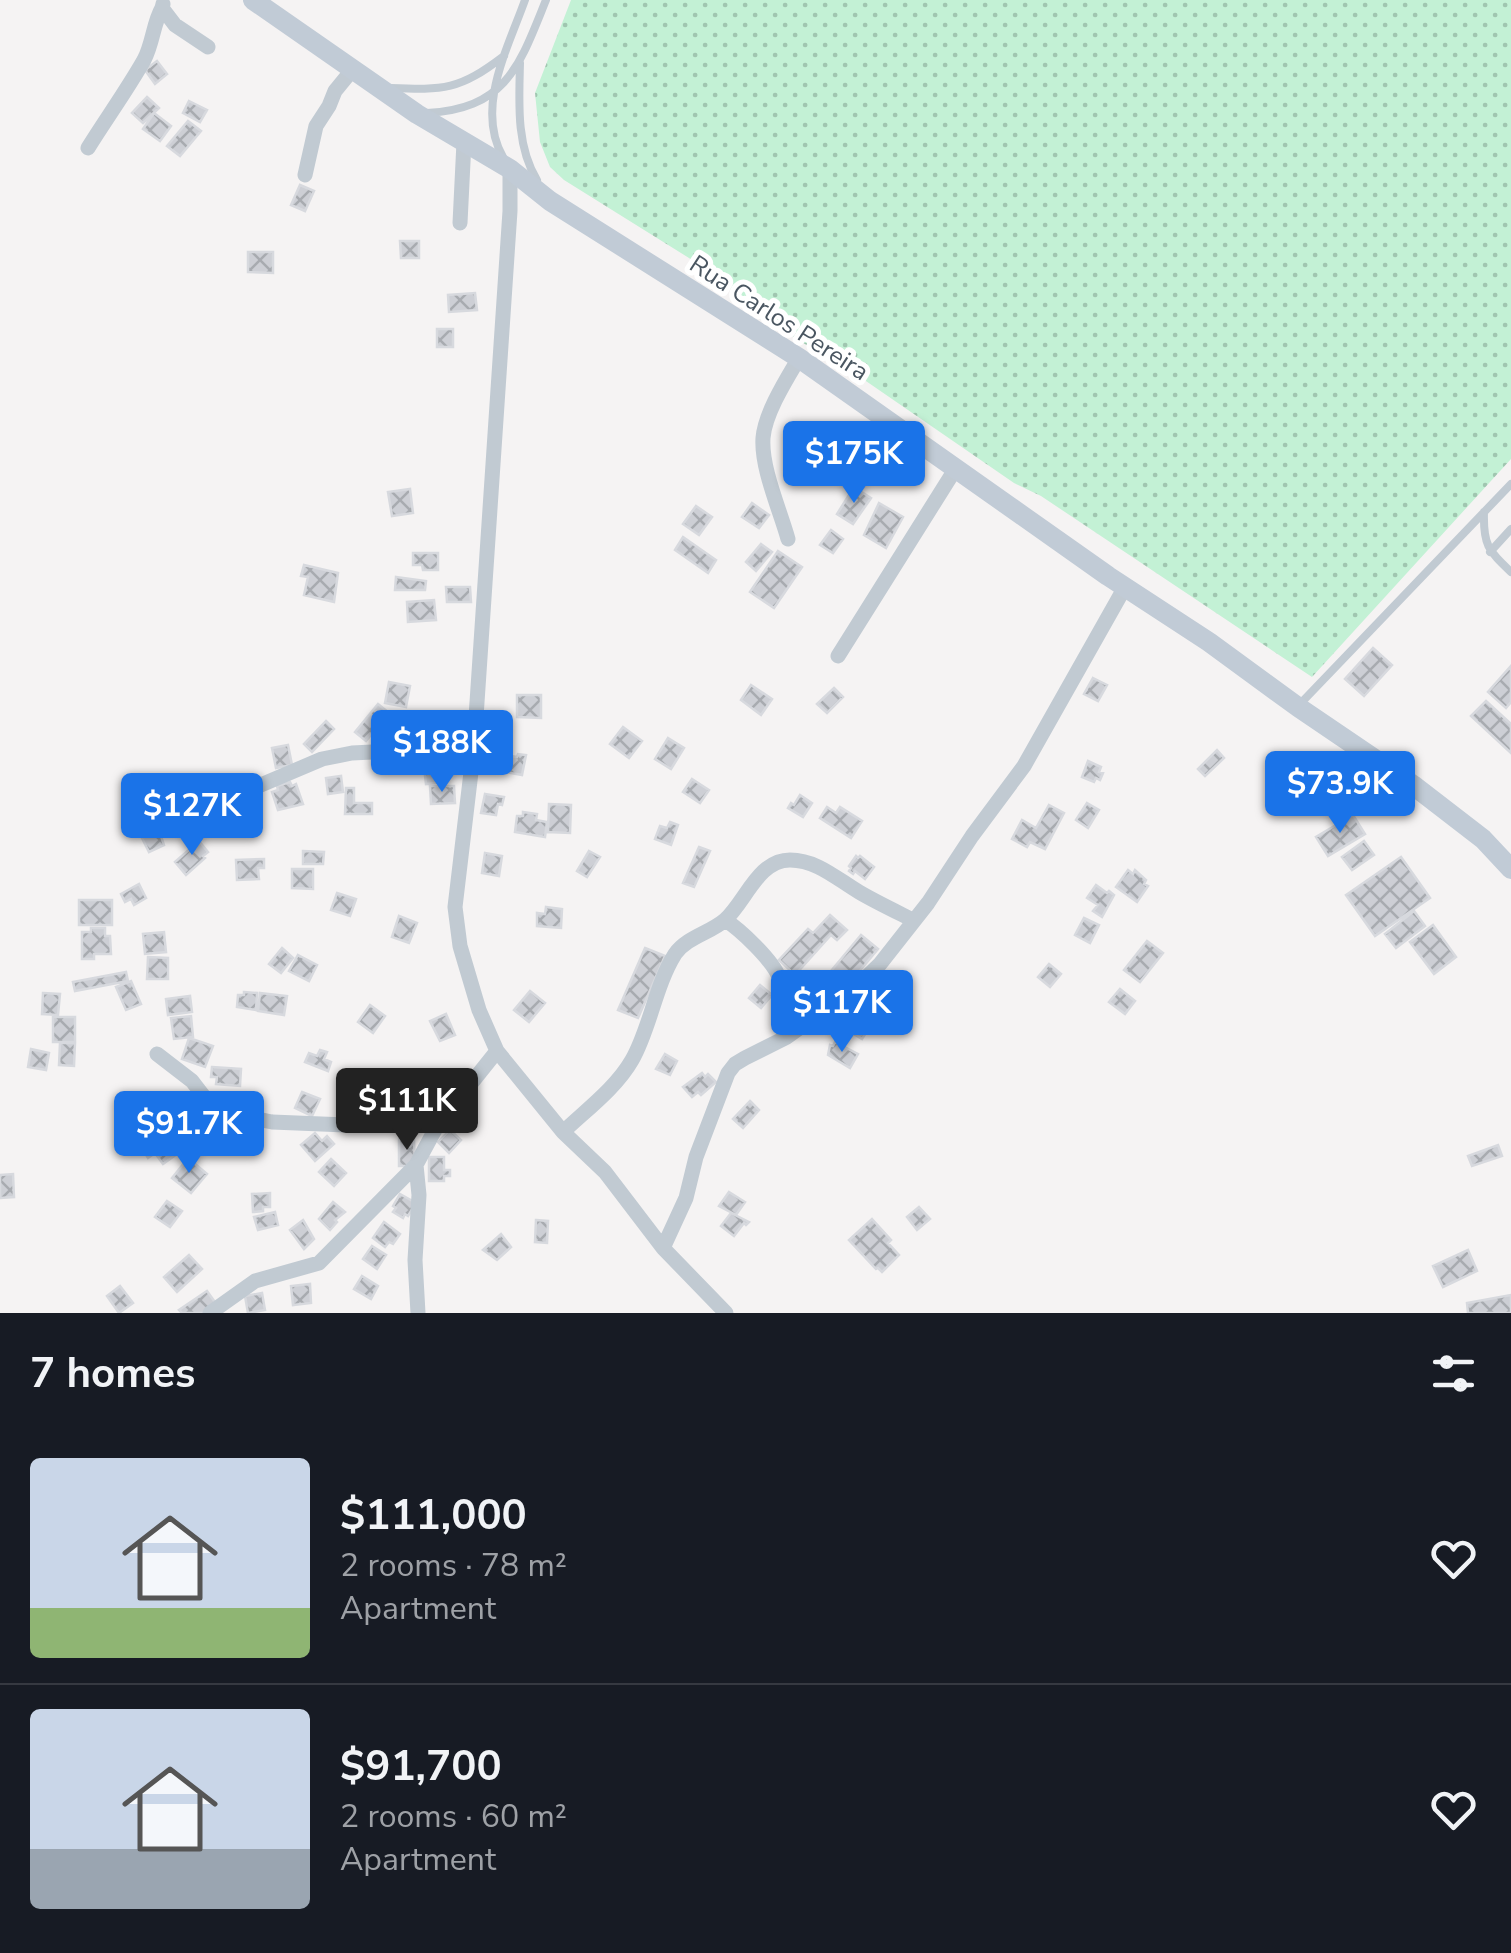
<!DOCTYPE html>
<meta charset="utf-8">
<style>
:root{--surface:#171b24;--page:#242831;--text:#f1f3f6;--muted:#9ea1a6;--line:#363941;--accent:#1a73e8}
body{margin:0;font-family:"Nunito Sans",sans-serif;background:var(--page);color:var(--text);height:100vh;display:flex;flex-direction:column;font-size:38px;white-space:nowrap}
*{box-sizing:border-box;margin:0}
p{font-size:32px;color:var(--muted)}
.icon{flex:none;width:55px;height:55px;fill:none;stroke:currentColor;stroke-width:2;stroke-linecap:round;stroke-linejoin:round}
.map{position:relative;height:1313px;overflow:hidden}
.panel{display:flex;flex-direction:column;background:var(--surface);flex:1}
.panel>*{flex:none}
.price{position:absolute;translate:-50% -85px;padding:0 22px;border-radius:10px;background:var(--accent);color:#fff;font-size:32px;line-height:65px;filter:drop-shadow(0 2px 5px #0008)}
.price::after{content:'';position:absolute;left:50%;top:60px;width:30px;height:22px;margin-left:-15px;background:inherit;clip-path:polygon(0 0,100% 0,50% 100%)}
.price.active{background:#222;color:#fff}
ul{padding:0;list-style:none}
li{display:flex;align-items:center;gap:30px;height:250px;padding:0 30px}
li+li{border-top:2px solid var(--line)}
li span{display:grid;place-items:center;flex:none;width:280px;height:200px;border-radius:10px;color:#555}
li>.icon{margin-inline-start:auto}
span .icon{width:120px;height:120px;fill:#fffc;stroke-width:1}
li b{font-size:42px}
h2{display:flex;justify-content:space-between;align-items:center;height:120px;padding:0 30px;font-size:42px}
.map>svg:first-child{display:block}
</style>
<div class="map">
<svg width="1511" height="1313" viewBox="0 0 1511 1313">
<defs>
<pattern id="grass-dots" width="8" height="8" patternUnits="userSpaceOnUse" patternTransform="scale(2.5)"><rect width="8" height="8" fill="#c3f1d5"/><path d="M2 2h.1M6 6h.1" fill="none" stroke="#a0c6b0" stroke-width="1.8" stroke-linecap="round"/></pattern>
<pattern id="building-cross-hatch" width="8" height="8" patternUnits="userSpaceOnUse" patternTransform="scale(2.5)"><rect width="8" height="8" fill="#cdcfd5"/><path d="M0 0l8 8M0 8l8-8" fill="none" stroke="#a8abb0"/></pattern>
</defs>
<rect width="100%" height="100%" fill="#f5f3f3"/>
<!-- grass -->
<path fill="url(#grass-dots)" d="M571,0H1511V459L1312,677L1041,496L1014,483L863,379L795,338L689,258L564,180L550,167L540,142L535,93Z"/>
<!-- building -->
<path fill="url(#building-cross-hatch)" stroke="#d7d9de" stroke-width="2.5" d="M157,61L167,74L155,84L145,70Z
M147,97L159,108L143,123L132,113Z
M189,101L207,110L200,122L183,113Z
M154,113L171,126L160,141L143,129Z
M188,121L201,131L180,156L167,146Z
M300,185L314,191L305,211L291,205Z
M400,241H419V258H401Z
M248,252H273V273L248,272Z
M475,293L477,310L449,312L448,295Z
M437,329H453V347H437Z
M854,487L871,498L853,524L837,514Z
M410,489L413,513L392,516L388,492Z
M752,503L769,515L759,528L742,517Z
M879,503L903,517L886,548L864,535Z
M696,506L712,517L699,535L683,524Z
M831,530L843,539L833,553L820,545Z
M683,537L716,560L708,573L675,550Z
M761,544L772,552L756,571L746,562Z
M778,551L802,567L774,608L750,592Z
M413,553H438V570H423L422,565H413Z
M304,565L338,573L334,602L304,595L308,577L301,576Z
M396,577L426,581L425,590H395Z
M446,587H470L471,602H447Z
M434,600L436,620L408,622L407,602Z
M1373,648L1392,665L1364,696L1345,679Z
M1511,666V702L1506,708L1488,692Z
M1093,678L1107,685L1098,701L1084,694Z
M389,682L410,686L406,707L385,703Z
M751,685L772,699L761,715L741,700Z
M834,688L843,697L827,713L817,704Z
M517,695H541V718L517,717Z
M1486,701L1511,724V753L1471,716Z
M378,704L389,713L366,741L355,732Z
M387,718L409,724L404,747L381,741Z
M326,721L334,729L312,752L304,744Z
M623,727L642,741L629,758L610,744Z
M668,738L684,748L671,769L655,759Z
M288,745L292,765L276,768L272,748Z
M1217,750L1224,758L1205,776L1198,769Z
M492,753L517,757L518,754L526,755L522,775L489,769Z
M1088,761L1101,767L1099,772L1103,773L1100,780L1096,778L1094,782L1082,777Z
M441,766L443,782L426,784L424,767Z
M341,776L343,792L328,794L326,778Z
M692,779L709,790L700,803L683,792Z
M290,782L292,786L296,784L303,804L278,810L272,792L278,790L277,786Z
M430,786H454L455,803L431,804Z
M346,788H354V803H372V814H345Z
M485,794L504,797L502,805L498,804L496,815L481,813Z
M800,795L812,803L803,817L788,808L791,803L794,805Z
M1087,803L1099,810L1088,828L1076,820Z
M549,804L571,805L570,833L548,832Z
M1049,805L1064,813L1045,849L1030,842L1027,847L1012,839L1022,820L1036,828Z
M827,807L836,813L840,807L862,821L851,838L820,818Z
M523,812L537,814L536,820L547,822L545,837L515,832L517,816H523Z
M1353,815L1365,834L1328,856L1316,837Z
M670,822L678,825L671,845L655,839L660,826L667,828Z
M159,830L164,845L149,852L142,838Z
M199,841L208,852L203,856L205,858L186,875L175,862Z
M1364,841L1374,855L1352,870L1342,857Z
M699,847L710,851L694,887L683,883Z
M303,851L324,852L323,864H303Z
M589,851L600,857L587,877L577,871Z
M485,853L502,856L499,876L482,873Z
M856,856L858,858L860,856L874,867L865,879L855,871L853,874L849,871L851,868L849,866Z
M1401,857L1430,898L1375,936L1346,895Z
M264,859V868H258L259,879L237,880L236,860Z
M292,869H313V889L292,888Z
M1128,870L1133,874L1135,870L1146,880L1144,884L1148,886L1137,902L1116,887Z
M139,884L146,898L134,905L131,899L125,902L121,894Z
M1096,885L1107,893L1109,891L1114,895L1102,917L1093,911L1098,905L1087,898Z
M337,893L356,899L350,916L331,910Z
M79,900H112V925H79Z
M546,907L562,909L561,928L537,926V913L545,914Z
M1414,911L1425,926L1396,948L1385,934Z
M830,915L847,930L837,940L831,935L795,975L779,960L808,929L813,933Z
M399,916L417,923L409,943L392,937Z
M1084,918L1099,925L1090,943L1075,935Z
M1433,925L1456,957L1434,974L1410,942Z
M91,928H105V936H110L111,954H94V959H82V932H91Z
M164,932L166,952L145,954L143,934Z
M861,935L878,949L833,1003L816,989Z
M1147,941L1163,953L1140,982L1124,970Z
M282,948L293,958L281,973L269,964Z
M645,948L665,956L638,1018L618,1010Z
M298,955L317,965L309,981L289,971Z
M148,957L168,958V979H147Z
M1049,964L1061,974L1050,987L1038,977Z
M126,972L128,981L75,991L73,982Z
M131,981L141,1004L126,1010L116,987Z
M760,985L772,995L761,1008L749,998Z
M1120,989L1135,1001L1125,1014L1109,1002Z
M530,991L545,1003L529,1022L514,1010Z
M244,992L257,993L256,1010L237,1007L238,995H244Z
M43,993L60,994L58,1015L42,1014Z
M260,993L287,996L284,1015L258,1011Z
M190,996L192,1012L168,1015L166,999Z
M370,1005L385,1016L373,1033L358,1022Z
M446,1014L455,1035L440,1041L430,1021Z
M860,1015L872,1023L862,1039L849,1031Z
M191,1016L193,1037L174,1039L171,1018Z
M53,1017H75V1042H53Z
M189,1038L213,1046L205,1067L182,1059Z
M835,1042L858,1054L850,1068L828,1055L830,1045L833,1046Z
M60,1043H75L74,1066L59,1065Z
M31,1049L49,1053L46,1070L28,1067Z
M320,1050L327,1052L324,1059L331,1062L328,1071L305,1062L309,1053L317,1056Z
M665,1054L677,1061L670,1075L656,1069Z
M212,1067L241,1069L240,1086L216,1084L217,1077H211Z
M421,1072L423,1094L412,1095V1084H405L404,1073Z
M702,1073L705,1077L708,1074L716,1082L701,1095L698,1092L692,1097L683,1087Z
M344,1081H364L363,1095L344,1094Z
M302,1092L320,1099L312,1116L295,1108Z
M750,1101L759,1110L743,1128L733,1119Z
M195,1105L206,1114L200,1122L196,1119L194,1121L198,1124L188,1136L179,1129L185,1122L173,1112L177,1106L187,1114Z
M450,1130L461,1140L449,1153L438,1142Z
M172,1133L184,1149L163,1164L155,1153L148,1158L145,1153Z
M315,1133L322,1141L327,1136L334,1144L315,1161L301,1145Z
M399,1139H414L415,1166H399Z
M1498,1145L1502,1156L1472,1166L1468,1156Z
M429,1157H444V1170H450V1176H444V1181H429Z
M188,1158L207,1174L191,1193L172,1178Z
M331,1159L346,1173L334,1186L319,1172Z
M13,1174L14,1197L0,1198V1175Z
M729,1192L745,1202L736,1215L719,1206Z
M270,1193V1207H263V1211L253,1212L252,1194Z
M400,1194L416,1203L408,1216L405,1214L403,1218L393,1212L396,1208L393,1206Z
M167,1201L182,1211L170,1227L155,1217Z
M333,1202L345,1212L335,1220L337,1222L330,1230L319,1219Z
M919,1207L930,1219L917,1230L907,1217Z
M275,1212L278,1225L258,1230L254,1217Z
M731,1213L749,1222L746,1225L744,1223L734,1236L721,1226Z
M872,1219L891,1240L888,1243L899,1255L882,1272L878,1268L876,1269L849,1240Z
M303,1220L314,1239L304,1249L290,1230Z
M536,1220L548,1221L547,1243L535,1242Z
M384,1222L400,1234L393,1244L389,1242L385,1247L373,1238Z
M501,1234L511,1247L497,1260L483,1250Z
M372,1246L386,1255L377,1269L363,1259Z
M1468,1250L1477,1271L1443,1287L1433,1266Z
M189,1255L202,1269L177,1292L164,1277Z
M362,1276L378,1286L371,1299L354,1289Z
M310,1284L311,1303L293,1305L291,1286Z
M120,1286L133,1303L119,1313L107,1296Z
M207,1291L217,1305L206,1313H182L179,1310Z
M262,1293L265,1310L248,1313L245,1296Z
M1511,1295V1313H1468L1467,1303Z"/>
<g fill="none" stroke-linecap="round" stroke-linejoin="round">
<!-- service -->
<path stroke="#c1cad2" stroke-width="8" d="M520,63C519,102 516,146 537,180
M388,88C444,90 458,91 504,56
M427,113C507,109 520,64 546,0
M503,157C475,108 508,48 525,0
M1484,512C1483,545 1488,550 1511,572
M1490,552L1511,529
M1300,704L1511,484"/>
<!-- minor -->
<path stroke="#c1cad2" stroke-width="15" d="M163,4L162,8L175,25L208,47
M88,148C106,119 127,90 144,60C153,43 153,24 162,8
M510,169V211L474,747L455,907L460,946L479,1010L497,1051L563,1132L605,1172L663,1248L726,1313
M305,175L316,126L329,106L335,91L353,69
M460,223L464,142
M788,539C780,510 761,468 763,438C765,413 786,380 799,358
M838,656L956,468
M204,809L322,759L352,753L474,747
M725,920C741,930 772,960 779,977C787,1000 784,1008 803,1026
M157,1054L192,1081L222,1120L242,1116L272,1122L346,1125L389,1121L437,1126
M563,1132C586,1110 616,1088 632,1060C650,1029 655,986 675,954C687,937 710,933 725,920C746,901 758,860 790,860C817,860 837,879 859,892C876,902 895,911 913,920
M663,1248L686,1198L696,1157L728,1073L735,1064L745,1058L787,1037L854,989L880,964L928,903L972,836L1024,766L1125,587
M210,1313L255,1281L319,1263L416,1165
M418,1313L415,1260L419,1195L416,1165L437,1126L497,1051"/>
<!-- secondary -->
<path stroke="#c1cbd6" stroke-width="20" d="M253,0L417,114L510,169L550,201L799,358L1108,576L1209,642L1298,707L1413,785L1483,839L1511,869"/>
</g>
<g text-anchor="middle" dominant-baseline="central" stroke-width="10" stroke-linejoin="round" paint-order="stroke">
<!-- street labels -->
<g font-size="25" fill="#4a5661" stroke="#fff">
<text transform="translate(779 318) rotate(33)">Rua Carlos Pereira</text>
</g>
</g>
</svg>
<b class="price" style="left:854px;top:506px">$175K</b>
<b class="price" style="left:442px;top:795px">$188K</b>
<b class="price" style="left:1340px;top:836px">$73.9K</b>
<b class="price" style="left:192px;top:858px">$127K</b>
<b class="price" style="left:842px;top:1055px">$117K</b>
<b class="price active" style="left:407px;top:1153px">$111K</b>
<b class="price" style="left:189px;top:1176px">$91.7K</b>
</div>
<section class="panel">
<h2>7 homes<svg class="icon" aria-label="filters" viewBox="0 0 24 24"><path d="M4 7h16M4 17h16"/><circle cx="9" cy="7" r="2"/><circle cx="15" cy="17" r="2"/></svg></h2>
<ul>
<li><span style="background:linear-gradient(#c9d6e8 75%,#8fb573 0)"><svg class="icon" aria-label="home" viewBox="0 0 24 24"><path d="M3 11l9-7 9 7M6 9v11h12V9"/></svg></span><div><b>$111,000</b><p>2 rooms · 78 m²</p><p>Apartment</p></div><svg class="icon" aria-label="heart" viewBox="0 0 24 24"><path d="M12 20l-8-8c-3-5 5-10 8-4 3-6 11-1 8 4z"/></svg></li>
<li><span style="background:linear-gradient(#c9d6e8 70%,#9aa5b1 0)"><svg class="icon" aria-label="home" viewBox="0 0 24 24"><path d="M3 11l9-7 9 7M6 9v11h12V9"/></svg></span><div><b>$91,700</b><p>2 rooms · 60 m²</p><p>Apartment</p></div><svg class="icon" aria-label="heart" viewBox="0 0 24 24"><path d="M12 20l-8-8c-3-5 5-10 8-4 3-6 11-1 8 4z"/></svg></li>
</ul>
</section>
